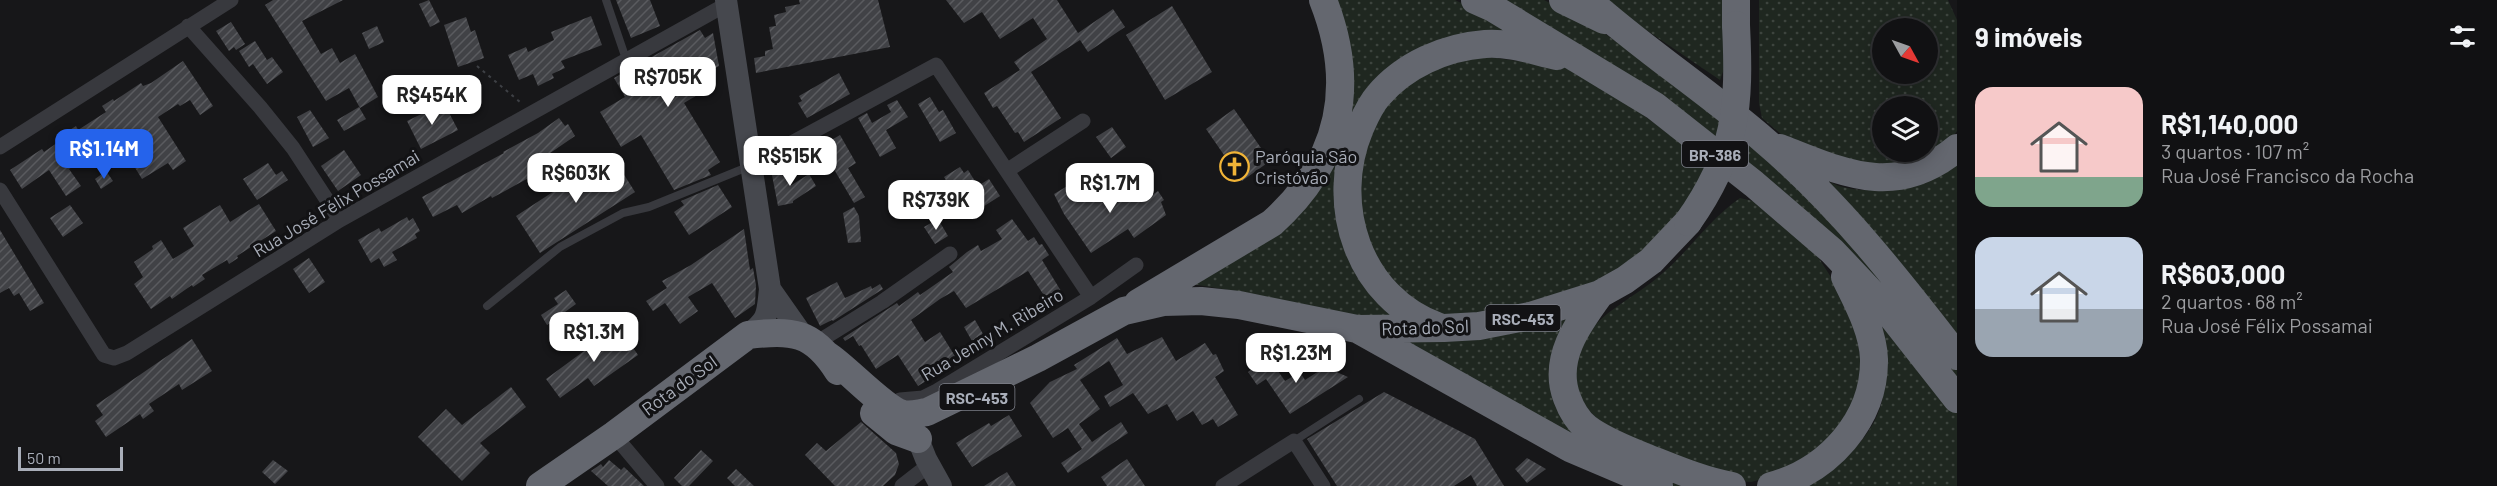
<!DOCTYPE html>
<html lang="pt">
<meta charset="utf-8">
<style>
:root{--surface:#111113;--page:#1e1f21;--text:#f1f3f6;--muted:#9c9da0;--line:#303133;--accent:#2563eb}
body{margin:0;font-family:Barlow,sans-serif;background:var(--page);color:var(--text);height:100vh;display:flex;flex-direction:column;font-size:22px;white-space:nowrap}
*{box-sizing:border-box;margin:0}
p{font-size:20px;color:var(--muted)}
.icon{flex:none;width:33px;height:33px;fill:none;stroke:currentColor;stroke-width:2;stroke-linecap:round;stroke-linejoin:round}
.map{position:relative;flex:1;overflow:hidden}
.panel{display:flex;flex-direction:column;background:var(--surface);width:540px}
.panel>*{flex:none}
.needle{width:39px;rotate:130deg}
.buttons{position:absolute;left:1872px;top:18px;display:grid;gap:12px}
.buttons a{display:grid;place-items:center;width:66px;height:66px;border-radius:50%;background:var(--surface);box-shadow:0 3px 15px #0003,0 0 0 2px var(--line);font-size:30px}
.scale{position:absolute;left:18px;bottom:15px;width:105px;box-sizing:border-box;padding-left:6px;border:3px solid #a9aeb9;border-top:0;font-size:16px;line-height:21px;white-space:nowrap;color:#a9aeb9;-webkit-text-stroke:4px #121214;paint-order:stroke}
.price{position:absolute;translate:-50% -51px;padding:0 14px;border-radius:12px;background:#fff;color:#222;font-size:20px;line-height:39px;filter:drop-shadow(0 2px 3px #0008)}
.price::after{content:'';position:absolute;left:50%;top:36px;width:18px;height:14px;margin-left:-9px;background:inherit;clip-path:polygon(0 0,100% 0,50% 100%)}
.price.active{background:var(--accent);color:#fff}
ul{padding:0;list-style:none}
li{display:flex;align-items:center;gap:18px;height:150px;padding:0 18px}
li span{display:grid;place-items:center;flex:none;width:168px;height:120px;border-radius:18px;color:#555}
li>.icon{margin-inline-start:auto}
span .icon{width:72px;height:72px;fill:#fffc;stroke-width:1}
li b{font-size:26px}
h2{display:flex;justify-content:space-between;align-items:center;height:72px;padding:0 18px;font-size:26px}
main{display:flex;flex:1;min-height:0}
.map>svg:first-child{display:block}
</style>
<main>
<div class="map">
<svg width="1957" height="486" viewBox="0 0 1957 486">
<defs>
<pattern id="grass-dots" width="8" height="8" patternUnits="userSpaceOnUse" patternTransform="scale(1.5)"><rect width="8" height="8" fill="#1f2720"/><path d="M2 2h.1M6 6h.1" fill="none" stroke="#3d443e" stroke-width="1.8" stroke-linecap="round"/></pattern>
<pattern id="building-hatch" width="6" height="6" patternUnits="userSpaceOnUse" patternTransform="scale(1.5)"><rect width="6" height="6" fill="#414246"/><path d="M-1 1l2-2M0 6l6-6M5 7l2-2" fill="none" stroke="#5a5b5f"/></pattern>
</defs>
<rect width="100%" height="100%" fill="#171719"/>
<!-- grass -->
<path fill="url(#grass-dots)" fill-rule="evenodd" d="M1333,0H1455L1557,50L1507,40L1385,81L1343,203L1405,321L1360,318L1242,292L1185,283L1328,167Z
M1486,0H1544L1560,8L1604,33L1725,118L1716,141Z
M1602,0H1726L1725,66L1720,80Z
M1759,0H1948L1957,20V131L1952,138L1907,169L1843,164L1781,134L1762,118L1759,103ZM1882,28H1928V74H1882ZM1882,106H1928V152H1882Z
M1464,54L1566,67L1631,106L1708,163L1709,173L1664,235L1584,294L1447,322L1384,279L1358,206L1359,179L1372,125L1397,88Z
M1749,136L1794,179L1957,368V387L1737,160Z
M1957,155V346L1805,170C1816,175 1828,182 1839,186C1886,200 1917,175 1957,155Z
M1740,198L1757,202L1811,246L1843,296L1858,334L1862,364L1861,393L1835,439L1774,476L1751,482L1727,480L1612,434L1572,393C1575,379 1577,350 1584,339C1601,312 1633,298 1657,278C1687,254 1708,220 1740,198Z
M1869,300L1957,410V486H1803C1845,464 1889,426 1884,373C1882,349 1874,324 1869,300Z
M1577,311L1567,410L1697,486H1667L1388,337Z"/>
<!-- building -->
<path fill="url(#building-hatch)" d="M273,0H343L302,21L321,54L332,48L340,63L355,54L378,97L360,108L349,88L326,101L265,5Z
M429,0L440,22L430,27L419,4Z
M616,0H650L660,26L631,38Z
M799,0H878L890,47L756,73L754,58L765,56V51L773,49L769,27L776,26L774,15L786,12L785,7L800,4Z
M946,0H1057L1078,33L1113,9L1125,27L1088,52L1080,40L1031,72L1061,118L1024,142L1018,132L1015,133L997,106L993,108L984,93L1020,70L1014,62L1047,39L1033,18L1000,39L982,12L964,23Z
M1172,6L1212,72L1165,100L1126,35Z
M591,16L602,45L561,61L565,68L552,74L554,78L538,86L533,74L519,80L508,55L526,47L528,52L554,40L551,32Z
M466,17L471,32L475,30L484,58L458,67L444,25Z
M231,22L245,44L236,50L234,47L229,51L216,31Z
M377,26L384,42L369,49L362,33Z
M700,30L705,38L713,33L719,66L706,73L714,85L684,103L720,162L708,170L711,175L674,190L641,135L621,147L600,112L625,97L614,78Z
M255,41L267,60L272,57L283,72L267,84L253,64L249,67L239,51Z
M183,61L213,106L200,115L190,100L180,106L178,104L158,117L186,161L173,170L168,163L142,179L134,166L149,156L135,134L125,141L118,130L89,149L92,154L69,169L81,186L66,196L49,170L22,189L10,170L42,149L44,152L64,138L62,135L76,126L78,130L106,112L102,106L113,99L114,101L141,83L143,86L151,83Z
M839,73L850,94L807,118L798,103L802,101L799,96Z
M930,97L939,112L943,110L956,133L940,142L918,104Z
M897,100L908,117L886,130L896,148L880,157L858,118L867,113L872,123L891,112L887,105Z
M444,103L458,130L421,149L407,121Z
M359,107L366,119L344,131L337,120Z
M1234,109L1270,161L1242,181L1206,129Z
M310,110L329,138L313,147L297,117Z
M559,118L565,126L568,124L575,136L540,160L545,169L492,198L491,196L462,213L457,205L433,217L422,197L504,153L503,152L538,133Z
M1112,127L1126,147L1111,158L1096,137Z
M840,135L856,163L848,168L865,197L854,203L832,166L820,173L811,158L813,157L809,150L819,144L820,147Z
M344,150L361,175L338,191L321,166Z
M611,154L635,192L540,253L516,216Z
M268,163L276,175L282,171L288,180L257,200L243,179Z
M787,167L790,186L809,174L816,186L793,201V203L778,206L771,170Z
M960,167L964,173L968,170L978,186L989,179L1000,196L978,210L966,191L956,197L944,177Z
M106,171L113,181L101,189L95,179Z
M1074,182L1084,197L1087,194L1092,202L1106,193L1110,198L1133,182L1146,196L1150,193L1152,195L1158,191L1164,200L1161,202L1166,215L1134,238L1128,229L1091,253L1064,214L1054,194Z
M718,185L732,207L689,235L674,212L684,205L681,201Z
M259,204L276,231L237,256L238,258L229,264L227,260L202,275L205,279L193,287L192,285L172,299L170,296L151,309L134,284L143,277L134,262L153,249L152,246L161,240L173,259L194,246L183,228L220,205L230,222Z
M70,205L83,223L63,237L50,218Z
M854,207L859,216L861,242L848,243L843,213Z
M407,217L409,221L413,218L420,231L415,234L417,238L392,252L397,260L384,267L379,258L371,263L358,240L379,228L381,232Z
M938,219L948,236L935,244L924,227Z
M1012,219L1028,241L1034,237L1039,245L1042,244L1049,255L1042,260L1061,291L1047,300L1028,271L966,308L954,291L940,299L911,320L925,342L940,332L958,361L918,386L898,355L876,369L861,345L859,346L853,336L845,341L843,338L897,303L899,306L918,292L920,295L953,272L949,267L967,252L978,245L981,251L1002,239L996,230Z
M744,229L750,270L753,268L756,285L755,304L735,318L712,283L688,297L698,311L680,324L665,303L653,311L646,301L667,288L662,281L691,265Z
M0,230L44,303L30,311L19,293L14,296L9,288L0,293Z
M309,258L325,282L309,293L293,269Z
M837,282L845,298L871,286L872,289L880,284L883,289L833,321L832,320L820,326L806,298Z
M566,290L576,304L547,325L541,315L558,304L554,298Z
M975,320L983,334L972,341L964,327Z
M618,326L638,355L594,386L588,378L560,398L546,379Z
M1162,337L1176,361L1205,343L1213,355L1216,354L1224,371L1215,377L1238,415L1218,427L1213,419L1202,425L1193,411L1177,421L1167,404L1148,414L1133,393L1110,407L1104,396L1123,385L1109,361L1080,380L1100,409L1079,424L1092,442L1121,422L1128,433L1068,473L1061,463L1082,449L1068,428L1053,438L1030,403L1050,382L1077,369L1074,365L1117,338L1127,354Z
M192,339L212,371L182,390L179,384L149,404L154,411L143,419L140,414L106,437L95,421L103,415L96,405Z
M1268,357L1285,381L1300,372L1305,380L1325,367L1348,377L1290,414L1266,379L1257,385L1248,372Z
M511,387L526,407L480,443L490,453L462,481L418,437L446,409L462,425Z
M1384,392L1475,439L1504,486H1477L1471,475L1454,486H1337L1307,439Z
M1009,415L1022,436L972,467L956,443L989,423L991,426Z
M861,422L896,453L899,464L895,475L883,486H835L805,455L817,443L826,451Z
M701,450L713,461L689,486H682L674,478Z
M1527,458L1546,469L1527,483L1515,469Z
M1127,459L1145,486H1107L1101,477Z
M273,460L288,471L275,484L262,472Z
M609,460L621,470L624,467L644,486H608L591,471L601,464L603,467Z
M736,469L754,486H735L727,478Z
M1007,472L1016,486H984Z"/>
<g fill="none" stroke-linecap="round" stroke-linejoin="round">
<!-- path -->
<path stroke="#3e4045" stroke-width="2" stroke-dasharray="3 4.5" stroke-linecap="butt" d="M477,66L520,102"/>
<!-- lane -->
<path stroke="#38393e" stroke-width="8" d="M606,0L626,59
M487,306L560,247L623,213L649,207L750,166
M1294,441L1359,399"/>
<!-- street -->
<path stroke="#38393e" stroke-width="15" d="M188,26L260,107L293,148L340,220
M0,147L231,0
M751,165L936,65L1091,297
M1008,170L1083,121
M0,190L104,355L114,358L127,353L340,220L727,4
M816,343L882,302L950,254
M900,400L923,398L937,391L1091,297L1136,265
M614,435L657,486
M902,486L929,465
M1223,486L1294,441L1323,486"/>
<!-- secondary -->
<path stroke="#46484e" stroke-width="22" d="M726,0L770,289C767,315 769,319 748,335
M770,289L803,336
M918,439L926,459L941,486"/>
<!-- highway -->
<path stroke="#64676f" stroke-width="28" d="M1475,0L1493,8L1655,106L1754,184L1832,251L1883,305L1957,399
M1563,0L1604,20
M1588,0C1645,51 1709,92 1766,142C1839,204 1899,281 1957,356
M1736,25V0
M1780,148C1844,173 1896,199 1957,148
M1600,294C1578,324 1552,359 1567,398C1571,409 1578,421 1587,428C1604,441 1626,449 1645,457C1673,468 1703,481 1732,486
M1138,303L1272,223C1341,161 1357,86 1323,0
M1439,327C1358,298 1328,204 1360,128C1365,117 1370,105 1378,96C1404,65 1445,47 1485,44C1509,42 1534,51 1557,56
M1359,330L1570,448L1659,486
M827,355C847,368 885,410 903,414C911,416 919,413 927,412L1038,358L1124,311L1163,302L1201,301L1239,305L1357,329L1444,328L1479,326L1530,316L1600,294L1625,280L1651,261L1688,222
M874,413L896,431L918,439
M540,486L614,435L748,335C792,330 813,331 838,371
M1771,486C1828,471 1875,420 1874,359C1873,330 1857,302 1845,277"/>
<!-- highway-bridge -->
<path stroke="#64676f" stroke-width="28" d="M1688,222C1737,153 1740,106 1736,25"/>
</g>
<!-- icons -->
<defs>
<symbol id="church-ring" viewBox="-11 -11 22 22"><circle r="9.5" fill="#121214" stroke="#f1b437" stroke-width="1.5"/><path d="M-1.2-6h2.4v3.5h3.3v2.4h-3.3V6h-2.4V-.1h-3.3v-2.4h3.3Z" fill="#f1b437"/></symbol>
</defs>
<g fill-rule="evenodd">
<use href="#church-ring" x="1218" y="150" width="33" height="33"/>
</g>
<g text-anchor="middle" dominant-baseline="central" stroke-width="6" stroke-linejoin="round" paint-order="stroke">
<!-- shield labels -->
<g fill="#121214" stroke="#7c7f88" stroke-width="1.5">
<rect x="1682" y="141" width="66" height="26" rx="4.5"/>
<rect x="1485.5" y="305" width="75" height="26" rx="4.5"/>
<rect x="939.5" y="384" width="75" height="26" rx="4.5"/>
</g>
<g font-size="16" font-weight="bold" fill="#a9aeb9">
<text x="1715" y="154">BR-386</text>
<text x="1523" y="318">RSC-453</text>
<text x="977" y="397">RSC-453</text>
</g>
<!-- poi labels -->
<g font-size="18" fill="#a9aeb9" stroke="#121214" text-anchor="start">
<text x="1255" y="156">Paróquia São<tspan x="1255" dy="21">Cristóvão</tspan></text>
</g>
<!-- street labels -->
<g font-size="18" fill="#a9aeb9" stroke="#121214">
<text transform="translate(336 203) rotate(-31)">Rua José Félix Possamai</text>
<text transform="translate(1425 327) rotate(-2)">Rota do Sol</text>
<text transform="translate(992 334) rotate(-31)">Rua Jenny M. Ribeiro</text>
<text transform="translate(679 385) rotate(-36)">Rota do Sol</text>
</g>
</g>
</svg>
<div class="buttons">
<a><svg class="needle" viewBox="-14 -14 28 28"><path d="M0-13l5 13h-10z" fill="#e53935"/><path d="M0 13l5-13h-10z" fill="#9c9da0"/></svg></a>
<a><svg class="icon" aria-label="layers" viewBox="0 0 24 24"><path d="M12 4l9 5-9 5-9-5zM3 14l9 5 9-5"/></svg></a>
</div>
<div class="scale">50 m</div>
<b class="price" style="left:668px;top:108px">R$705K</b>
<b class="price" style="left:432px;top:126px">R$454K</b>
<b class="price active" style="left:104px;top:180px">R$1.14M</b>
<b class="price" style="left:790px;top:187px">R$515K</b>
<b class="price" style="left:576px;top:204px">R$603K</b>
<b class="price" style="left:1110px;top:214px">R$1.7M</b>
<b class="price" style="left:936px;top:231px">R$739K</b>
<b class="price" style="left:594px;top:363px">R$1.3M</b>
<b class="price" style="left:1296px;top:384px">R$1.23M</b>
</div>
<section class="panel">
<h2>9 imóveis<svg class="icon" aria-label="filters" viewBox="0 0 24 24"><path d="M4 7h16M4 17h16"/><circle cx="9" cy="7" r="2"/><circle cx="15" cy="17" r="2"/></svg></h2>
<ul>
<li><span style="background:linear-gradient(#f6c9c9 75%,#7fa58c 0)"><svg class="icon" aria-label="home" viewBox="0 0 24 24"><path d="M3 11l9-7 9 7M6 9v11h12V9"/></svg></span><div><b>R$1,140,000</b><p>3 quartos · 107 m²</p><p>Rua José Francisco da Rocha</p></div></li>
<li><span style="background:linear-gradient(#c9d6e8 60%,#9aa5b1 0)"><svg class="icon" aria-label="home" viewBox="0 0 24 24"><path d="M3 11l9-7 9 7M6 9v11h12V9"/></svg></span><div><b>R$603,000</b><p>2 quartos · 68 m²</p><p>Rua José Félix Possamai</p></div></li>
</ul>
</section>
</main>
